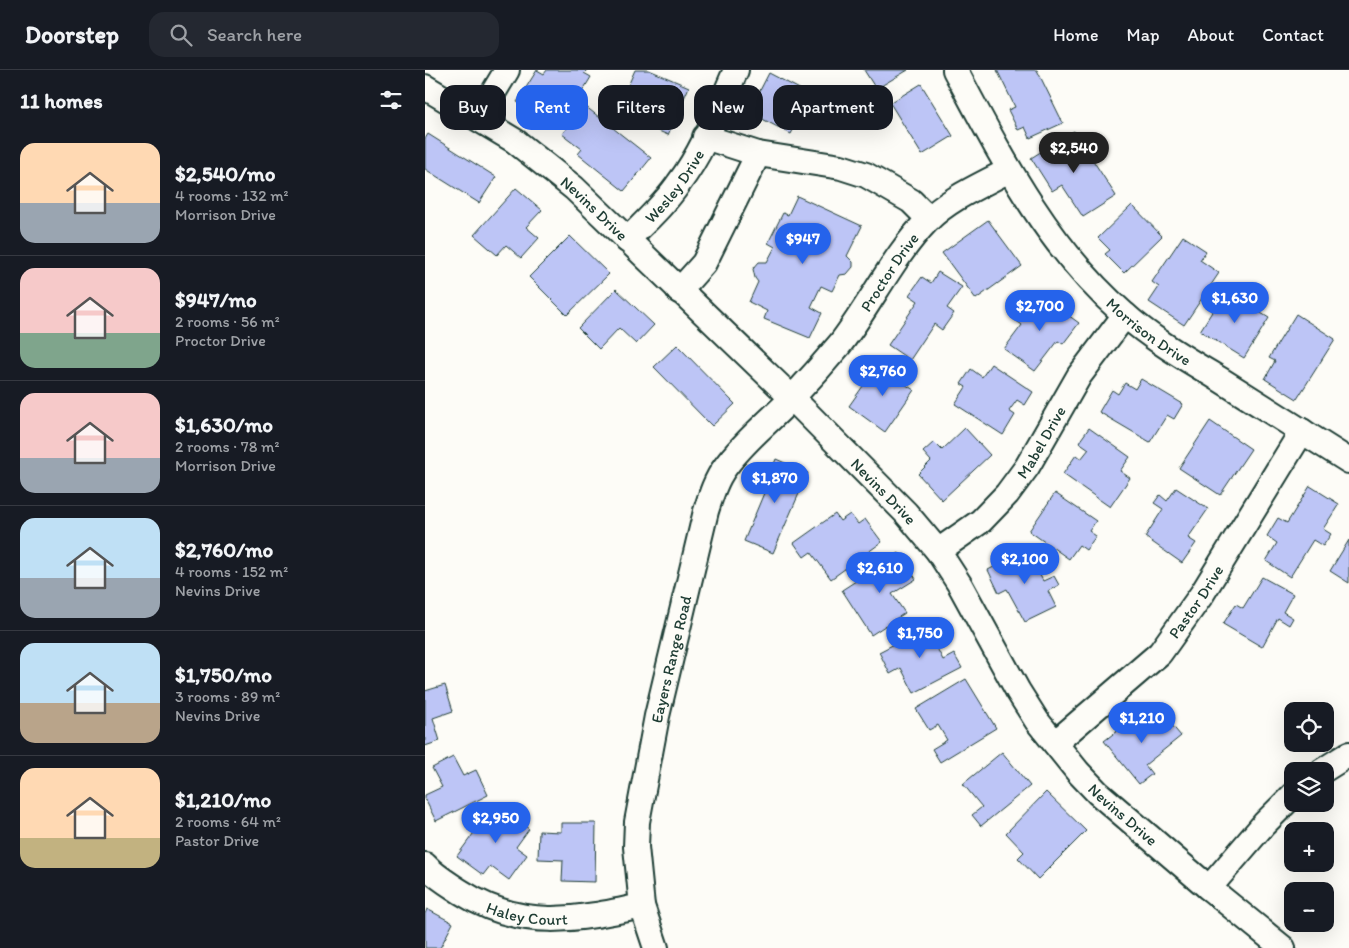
<!DOCTYPE html>
<meta charset="utf-8">
<style>
:root{--surface:#171b24;--page:#242831;--text:#f1f3f6;--muted:#9ea1a6;--line:#363941;--accent:#2563eb}
body{margin:0;font-family:Itim,sans-serif;background:var(--page);color:var(--text);height:100vh;display:flex;flex-direction:column;font-size:19px;white-space:nowrap}
*{box-sizing:border-box;margin:0}
p{font-size:16px;color:var(--muted)}
.icon{flex:none;width:28px;height:28px;fill:none;stroke:currentColor;stroke-width:2;stroke-linecap:round;stroke-linejoin:round}
.map{position:relative;flex:1;overflow:hidden}
.side{display:flex;flex-direction:column;background:var(--surface);width:425px}
.side>*{flex:none}
.top-card{position:absolute;left:15px;top:15px;width:475px;height:45px;display:flex;gap:10px}
.controls{position:absolute;left:859px;top:632px;display:grid;gap:10px}
.controls a{display:grid;place-items:center;width:50px;height:50px;border-radius:10px;background:var(--surface);box-shadow:0 5px 20px #0002;font-size:25px}
.price{position:absolute;translate:-50% -42px;padding:0 11px;border-radius:18px;background:var(--accent);color:#fff;font-size:16px;line-height:32px;filter:drop-shadow(0 1px 2px #0008)}
.price::after{content:'';position:absolute;left:50%;top:30px;width:15px;height:11px;margin-left:-8px;background:inherit;clip-path:polygon(0 0,100% 0,50% 100%)}
.price.current{background:#222;color:#fff}
ul{padding:0;list-style:none}
li{display:flex;align-items:center;gap:15px;height:125px;padding:0 20px}
li+li{border-top:1px solid var(--line)}
li span{display:grid;place-items:center;flex:none;width:140px;height:100px;border-radius:15px;color:#555}
li>.icon{margin-inline-start:auto}
span .icon{width:60px;height:60px;fill:#fffc;stroke-width:1}
li b{font-size:21px}
h2{display:flex;justify-content:space-between;align-items:center;height:60px;padding:0 20px;font-size:21px}
.chip{padding:0 18px;border-radius:15px;background:var(--surface);box-shadow:0 5px 20px #0002;font-size:18px;line-height:45px}
.chip.current{background:var(--accent);color:#fff}
header{display:flex;align-items:center;gap:30px;box-sizing:border-box;height:70px;padding:0 25px;background:var(--surface);border-bottom:1px solid var(--line)}
header strong{font-size:24px}
nav{display:flex;gap:28px;margin-inline-start:auto;font-size:18px}
.search{width:350px;height:45px;background:var(--page);display:flex;align-items:center;gap:12px;box-sizing:border-box;padding:0 18px;border-radius:15px;color:var(--muted);font-size:19px}
main{display:flex;flex:1;min-height:0}
.map>svg:first-child{display:block}
</style>
<header>
<strong>Doorstep</strong>
<div class="search"><svg class="icon" aria-label="search" viewBox="0 0 24 24"><circle cx="10" cy="10" r="6"/><path d="M15 15l6 6"/></svg>Search here</div>
<nav><a>Home</a><a>Map</a><a>About</a><a>Contact</a></nav>
</header>
<main>
<section class="side">
<h2>11 homes<svg class="icon" aria-label="filters" viewBox="0 0 24 24"><path d="M4 7h16M4 17h16"/><circle cx="9" cy="7" r="2"/><circle cx="15" cy="17" r="2"/></svg></h2>
<ul>
<li><span style="background:linear-gradient(#ffd9b3 60%,#9aa5b1 0)"><svg class="icon" aria-label="home" viewBox="0 0 24 24"><path d="M3 11l9-7 9 7M6 9v11h12V9"/></svg></span><div><b>$2,540/mo</b><p>4 rooms · 132 m²</p><p>Morrison Drive</p></div></li>
<li><span style="background:linear-gradient(#f6c9c9 65%,#7fa58c 0)"><svg class="icon" aria-label="home" viewBox="0 0 24 24"><path d="M3 11l9-7 9 7M6 9v11h12V9"/></svg></span><div><b>$947/mo</b><p>2 rooms · 56 m²</p><p>Proctor Drive</p></div></li>
<li><span style="background:linear-gradient(#f6c9c9 65%,#9aa5b1 0)"><svg class="icon" aria-label="home" viewBox="0 0 24 24"><path d="M3 11l9-7 9 7M6 9v11h12V9"/></svg></span><div><b>$1,630/mo</b><p>2 rooms · 78 m²</p><p>Morrison Drive</p></div></li>
<li><span style="background:linear-gradient(#bfe0f5 60%,#9aa5b1 0)"><svg class="icon" aria-label="home" viewBox="0 0 24 24"><path d="M3 11l9-7 9 7M6 9v11h12V9"/></svg></span><div><b>$2,760/mo</b><p>4 rooms · 152 m²</p><p>Nevins Drive</p></div></li>
<li><span style="background:linear-gradient(#bfe0f5 60%,#b9a48a 0)"><svg class="icon" aria-label="home" viewBox="0 0 24 24"><path d="M3 11l9-7 9 7M6 9v11h12V9"/></svg></span><div><b>$1,750/mo</b><p>3 rooms · 89 m²</p><p>Nevins Drive</p></div></li>
<li><span style="background:linear-gradient(#ffd9b3 70%,#c2b280 0)"><svg class="icon" aria-label="home" viewBox="0 0 24 24"><path d="M3 11l9-7 9 7M6 9v11h12V9"/></svg></span><div><b>$1,210/mo</b><p>2 rooms · 64 m²</p><p>Pastor Drive</p></div></li>
</ul>
</section>
<div class="map">
<svg width="924" height="878" viewBox="0 0 924 878">
<rect width="100%" height="100%" fill="#fdfcf7"/>
<filter id="ink" filterUnits="userSpaceOnUse"><feTurbulence type="fractalNoise" baseFrequency=".02" numOctaves="2"/><feDisplacementMap in="SourceGraphic" scale="10" xChannelSelector="R" yChannelSelector="G"/><feConvolveMatrix kernelMatrix="1 2 1 2 8 2 1 2 1" color-interpolation-filters="sRGB"/></filter>
<g filter="url(#ink)">
<!-- building -->
<path fill="#bdc5f6" stroke="#1f3d34" d="M112,0L119,4L122,0H162L159,3L166,7L151,32L142,26L126,52L92,32Z
M210,0H224L264,17L243,65L191,43Z
M439,0H483L451,19Z
M572,0H612L638,53L605,68L600,57L593,60L583,40L590,37Z
M344,3L386,25L366,64L324,42Z
M496,14L528,66L497,85L465,33Z
M160,36L226,88L199,121L153,84L157,79L137,64Z
M649,61L691,126L658,147L637,115L627,121L606,88Z
M3,64L71,107L54,133L0,99V69Z
M91,118L117,140L101,157L114,168L96,188L81,175L72,185L49,165Z
M372,126L437,156L422,186L428,192V197L422,204L415,205L407,221L396,216L386,237L397,243L385,268L339,249L342,241L324,232L333,212L330,208L328,199L334,192H342L350,177L343,173L358,143L363,145Z
M707,135L737,166L699,203L680,184L685,180L673,168Z
M563,150L597,196L551,229L517,183Z
M145,166L184,204L142,245L104,207Z
M758,166L781,181L775,190L794,203L759,255L724,232L734,217L727,212Z
M513,202L537,217L522,238L529,243L517,260L509,254L485,290L463,275L493,231L484,225L497,207L506,213Z
M191,219L229,255L211,274L194,258L174,279L153,258Z
M610,221L654,253L638,274L633,271L610,301L579,279L597,255L589,249L594,243L603,250L609,242L599,234Z
M800,221L844,248L819,288L775,261Z
M871,244L910,269L872,329L840,309L850,291L844,288Z
M252,275L310,334L287,356L229,297Z
M566,294L608,322L600,335L592,330L584,341L590,345L578,365L530,334L541,317L536,314L546,299L557,307Z
M471,295L484,304L478,313L489,320L460,362L424,336L452,296L464,305Z
M716,309L758,334L749,349L742,345L725,372L674,342L687,320L693,324L700,313L710,319Z
M785,351L826,379L795,425L754,398Z
M540,358L565,385L517,430L493,404L506,391L498,382L509,372L517,380Z
M664,358L705,387L695,401L705,408L685,437L638,404L651,385L656,389L664,379L654,372Z
M351,389L383,403L348,483L319,471L339,423L328,418L336,400L345,404Z
M885,416L914,434L898,459L906,464L898,476L888,470L865,507L841,491L852,473L842,466L853,448L862,453Z
M751,418L783,439L763,468L771,473L757,493L720,467L738,439L729,433L735,425L742,431Z
M630,423L671,451L664,461L671,466L661,480L654,475L644,489L604,461Z
M410,444L415,451L425,444L433,454L440,449L457,472L406,509L386,482L379,487L369,473Z
M924,470V513L905,501Z
M602,480L618,511L629,506L634,515L623,521L631,537L600,552L582,519L574,523L563,500Z
M474,483L491,509L467,524L480,543L446,565L417,520Z
M837,507L868,524L858,542L868,548L864,555L853,548L837,577L798,554L811,534L818,538Z
M508,554L519,574L512,578L518,590L529,584L537,598L489,623L476,598L465,604L454,582Z
M541,609L571,658L515,692L507,679L522,670L513,655L504,660L491,639Z
M20,615L28,641L8,648L15,671L0,676V621Z
M734,640L756,666L720,695L727,704L714,714L679,671L701,654L707,662Z
M577,682L605,716L556,756L547,745L557,737L538,714Z
M28,687L38,706L51,700L63,725L11,751L0,729V725L17,717L7,698Z
M621,722L661,761L613,809L593,788L599,782L581,763Z
M70,734L104,759L91,777L102,785L84,810L65,796L58,805L32,786Z
M136,753H171L170,812L137,811L138,790L113,789L114,761L136,762Z
M2,839L28,853L15,878H0V844Z"/>
<g fill="none" stroke-linecap="round" stroke-linejoin="round">
<defs>
<g id="minor">
<path id="s1" d="M530,0C577,88 622,177 699,244C728,270 763,290 796,310C838,337 881,364 924,391"/>
<path id="s2" d="M0,17L90,71L149,118L367,328L481,443L513,481L535,515L593,621L612,651L653,702L673,723L784,818L858,878"/>
<path d="M53,48L82,0"/>
<path d="M280,67L333,84L416,97L441,105L486,131L504,149"/>
<path id="s3" d="M202,170C220,152 240,134 254,113C279,80 294,38 311,0"/>
<path d="M254,221L279,193L333,84"/>
<path id="s4" d="M513,481L556,451L582,424L602,397L654,306L700,245"/>
<path id="s5" d="M630,673L735,583L777,524L877,361"/>
<path d="M897,701L924,684"/>
<path id="s6" d="M0,795C10,806 24,814 36,822C97,861 151,850 217,836"/>
<path d="M784,818L839,754L868,725"/>
<path id="s7" d="M231,878L217,836L211,777L212,752L232,646L281,441C286,425 291,409 301,396C320,370 345,351 367,328C384,310 400,292 415,274C446,234 468,186 503,150C525,128 557,115 584,100"/>
</g>
</defs>
<!-- minor casing -->
<use href="#minor" stroke="#1f3d34" stroke-width="28"/>
<!-- minor -->
<use href="#minor" stroke="#fdfcf7" stroke-width="24"/>
</g>
</g>
<g text-anchor="middle" dominant-baseline="central" stroke-width="4" stroke-linejoin="round" paint-order="stroke">
<!-- street labels -->
<g font-size="16" fill="#1f3d34" stroke="#fdfcf7">
<text stroke="none"><textPath href="#s3" startOffset="72">Wesley Drive</textPath></text>
<text stroke="none"><textPath href="#s2" startOffset="209">Nevins Drive</textPath></text>
<text stroke="none"><textPath href="#s7" startOffset="751">Proctor Drive</textPath></text>
<text stroke="none"><textPath href="#s1" startOffset="329">Morrison Drive</textPath></text>
<text stroke="none"><textPath href="#s4" startOffset="152">Mabel Drive</textPath></text>
<text stroke="none"><textPath href="#s2" startOffset="614">Nevins Drive</textPath></text>
<text stroke="none"><textPath href="#s5" startOffset="201">Pastor Drive</textPath></text>
<text stroke="none"><textPath href="#s7" startOffset="295">Eayers Range Road</textPath></text>
<text stroke="none"><textPath href="#s2" startOffset="1019">Nevins Drive</textPath></text>
<text stroke="none"><textPath href="#s6" startOffset="116">Haley Court</textPath></text>
</g>
</g>
</svg>
<div class="controls">
<a><svg class="icon" aria-label="locate" viewBox="0 0 24 24"><circle cx="12" cy="12" r="6"/><path d="M12 2v4M12 18v4M2 12h4M18 12h4"/></svg></a>
<a><svg class="icon" aria-label="layers" viewBox="0 0 24 24"><path d="M12 4l9 5-9 5-9-5zM3 14l9 5 9-5"/></svg></a>
<a>+</a>
<a>−</a>
</div>
<b class="price current" style="left:649px;top:104px">$2,540</b>
<b class="price" style="left:378px;top:195px">$947</b>
<b class="price" style="left:810px;top:254px">$1,630</b>
<b class="price" style="left:615px;top:262px">$2,700</b>
<b class="price" style="left:458px;top:327px">$2,760</b>
<b class="price" style="left:350px;top:434px">$1,870</b>
<b class="price" style="left:600px;top:515px">$2,100</b>
<b class="price" style="left:455px;top:524px">$2,610</b>
<b class="price" style="left:495px;top:589px">$1,750</b>
<b class="price" style="left:717px;top:674px">$1,210</b>
<b class="price" style="left:71px;top:774px">$2,950</b>
<div class="top-card">
<a class="chip">Buy</a>
<a class="chip current">Rent</a>
<a class="chip">Filters</a>
<a class="chip">New</a>
<a class="chip">Apartment</a>
</div>
</div>
</main>
